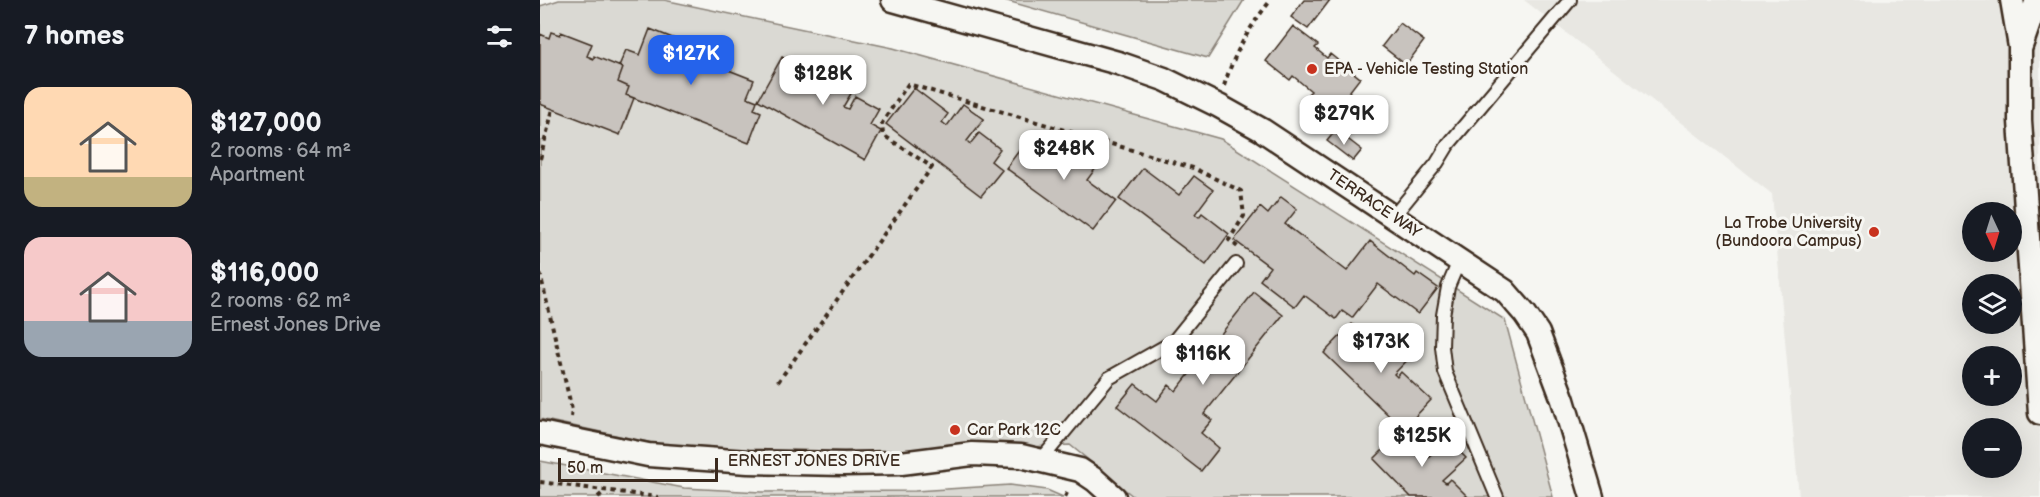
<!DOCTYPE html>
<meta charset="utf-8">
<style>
:root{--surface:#171b24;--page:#20242c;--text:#f1f3f6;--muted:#9ea1a6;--accent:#2563eb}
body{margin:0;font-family:"Balsamiq Sans",sans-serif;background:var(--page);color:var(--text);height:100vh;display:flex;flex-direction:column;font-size:22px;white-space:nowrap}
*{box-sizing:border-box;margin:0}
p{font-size:20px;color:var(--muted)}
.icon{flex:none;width:33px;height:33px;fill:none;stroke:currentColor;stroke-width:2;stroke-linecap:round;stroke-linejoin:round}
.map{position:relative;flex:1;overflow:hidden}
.drawer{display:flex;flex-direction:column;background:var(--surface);width:540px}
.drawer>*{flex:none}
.needle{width:39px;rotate:176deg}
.tools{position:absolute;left:1422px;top:202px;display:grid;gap:12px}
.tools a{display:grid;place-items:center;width:60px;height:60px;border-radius:50%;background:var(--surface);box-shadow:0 6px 24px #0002;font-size:30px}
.scale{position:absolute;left:18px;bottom:15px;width:160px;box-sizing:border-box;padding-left:6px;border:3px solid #3b2a1e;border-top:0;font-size:16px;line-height:21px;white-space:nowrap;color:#3b2a1e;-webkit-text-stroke:4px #f6f6f2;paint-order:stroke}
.price{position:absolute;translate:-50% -51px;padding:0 14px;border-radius:12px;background:#fff;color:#222;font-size:20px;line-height:39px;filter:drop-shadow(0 2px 3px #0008)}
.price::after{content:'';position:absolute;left:50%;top:36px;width:18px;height:14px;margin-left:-9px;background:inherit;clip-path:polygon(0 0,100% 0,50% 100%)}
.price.current{background:var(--accent);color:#fff}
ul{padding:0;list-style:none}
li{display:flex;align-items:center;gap:18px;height:150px;padding:0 24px}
li span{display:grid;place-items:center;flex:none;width:168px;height:120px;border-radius:18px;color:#555}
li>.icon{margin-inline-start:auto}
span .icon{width:72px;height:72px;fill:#fffc;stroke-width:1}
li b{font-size:26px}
h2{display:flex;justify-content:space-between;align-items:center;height:72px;padding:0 24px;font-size:26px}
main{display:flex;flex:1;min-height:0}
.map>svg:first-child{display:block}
</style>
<main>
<section class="drawer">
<h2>7 homes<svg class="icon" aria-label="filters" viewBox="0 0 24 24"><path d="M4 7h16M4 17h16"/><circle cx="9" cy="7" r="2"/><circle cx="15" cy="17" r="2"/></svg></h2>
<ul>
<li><span style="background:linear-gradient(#ffd9b3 75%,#c2b280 0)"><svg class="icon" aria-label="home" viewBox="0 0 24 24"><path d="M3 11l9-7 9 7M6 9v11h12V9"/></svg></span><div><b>$127,000</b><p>2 rooms · 64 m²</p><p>Apartment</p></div></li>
<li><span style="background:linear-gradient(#f6c9c9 70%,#9aa5b1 0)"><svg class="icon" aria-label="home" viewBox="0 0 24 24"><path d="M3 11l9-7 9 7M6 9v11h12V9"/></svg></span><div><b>$116,000</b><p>2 rooms · 62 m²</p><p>Ernest Jones Drive</p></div></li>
</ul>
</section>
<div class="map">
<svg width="1500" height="497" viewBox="0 0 1500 497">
<rect width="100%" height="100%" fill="#f6f6f2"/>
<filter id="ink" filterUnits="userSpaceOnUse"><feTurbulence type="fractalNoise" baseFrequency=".0167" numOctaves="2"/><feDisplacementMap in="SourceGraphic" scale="12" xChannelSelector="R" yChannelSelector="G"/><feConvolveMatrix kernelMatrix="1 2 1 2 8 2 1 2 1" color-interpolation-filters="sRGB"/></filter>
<g filter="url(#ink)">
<!-- built -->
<path fill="#e8e7e2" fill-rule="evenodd" d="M984,0H1500V497H1259L1232,194ZM1432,213H1472V252H1432ZM1432,285H1472V324H1432ZM1432,357H1472V396H1432ZM1432,429H1472V468H1432Z"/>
<!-- green -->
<path fill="#dad9d3" stroke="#8a8278" stroke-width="1.5" d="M19,0H124L353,48L681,139L965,320L1013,497H594L530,445L361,453L150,451L0,419V6Z
M464,0H704L668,58Z
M0,461L144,488L221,492L375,491L470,485L507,490L523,497H0Z"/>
<!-- building -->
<path fill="#c8c3be" stroke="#3b2a1e" stroke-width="1.5" d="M764,0H790L768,29L751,17Z
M860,23L884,41L866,65L842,46Z
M753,26L778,45L775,48L787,58L790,54L820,78L793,113L768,94L771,91L753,76L750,80L726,61Z
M110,29L145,43L136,65L144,68L154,42L185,54L179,68L185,70L186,69L214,80L207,97L217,101L214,109L221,112L209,143L86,95L89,87L78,82L83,68L79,66L86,50L100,55Z
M11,32L20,35L21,32L52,44L47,56L54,59V56L83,68L78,82L89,87L86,95L94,98L80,135L0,104V34L9,38Z
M242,57L284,81L277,92L281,95L297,68L319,80L303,107L308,109L315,96L339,109L330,125L341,131L325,160L218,100Z
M374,88L408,114L402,122L407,126L423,104L444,119L427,141L430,144L439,133L460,149L451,161L462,170L441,196L346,124Z
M796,130L822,150L813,161L787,141Z
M490,136L519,157L515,163L522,168L540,143L562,160L547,180L576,201L553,231L466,168Z
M603,168L639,195L654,176L673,190L655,214L659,217L662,213L689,234L666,265L579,199Z
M741,197L757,209L745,224L807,271L830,241L875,276L877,273L898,288L878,314L838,284L812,318L802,311L796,319L764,295L755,307L720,280L730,267L694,240L720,207L728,214Z
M714,292L743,315L664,414L672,420L661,433L679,448L661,471L577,406L595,384L617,401L629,385L636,391Z
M812,324L837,349L856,330L877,350L854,374L857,377L861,372L891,400L873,419L879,426L870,436L784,353Z
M862,431L887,455L883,459L885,460L907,439L926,458L902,480L906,483L910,479L928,497H871L834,459Z"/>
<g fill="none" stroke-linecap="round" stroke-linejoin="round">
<defs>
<path id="lane" d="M853,217L897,163L908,145L1030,0
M919,261L908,287L903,315L902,347L905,372L957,497
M501,460L569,378L633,342L696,264"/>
<path id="street" d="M353,0L578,63L624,79L679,106L722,130L965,291L985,314L998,333L1023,400L1052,497
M1472,0L1480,47
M1497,0L1480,49V121L1500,413
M0,433L108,455L208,462L304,464L361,463L432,454L481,456L540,470L555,480L574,497"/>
</defs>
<!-- lane casing -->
<use href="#lane" stroke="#3b2a1e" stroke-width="16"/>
<!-- street casing -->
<use href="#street" stroke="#3b2a1e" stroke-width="27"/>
<!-- path -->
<path stroke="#3b2a1e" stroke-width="4" stroke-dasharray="4.5 4.5" stroke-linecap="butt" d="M684,86C694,53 710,26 731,0
M0,159L13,109
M0,273L32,410L31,417
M238,382L392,167L343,135L342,123L368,84L653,168L701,191L704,216L689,240L699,248
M0,482L118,497
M58,497L66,490
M525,497L529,489"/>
<!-- lane -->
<use href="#lane" stroke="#f6f6f2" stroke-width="12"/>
<!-- street -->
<use href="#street" stroke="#f6f6f2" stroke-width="22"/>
</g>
</g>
<!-- markers -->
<g fill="#c8321e" stroke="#f6f6f2" stroke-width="2">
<circle cx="772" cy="69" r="6"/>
<circle cx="1334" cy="232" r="6"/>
<circle cx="415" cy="430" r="6"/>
</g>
<g text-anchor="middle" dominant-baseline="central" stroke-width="6" stroke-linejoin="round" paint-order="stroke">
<!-- poi labels -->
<g font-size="16" fill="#3b2a1e" stroke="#f6f6f2" text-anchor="start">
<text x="784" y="69">EPA - Vehicle Testing Station</text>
<text x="1322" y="223" text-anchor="end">La Trobe University<tspan x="1322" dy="18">(Bundoora Campus)</tspan></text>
<text x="427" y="430">Car Park 12C</text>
</g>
<!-- street labels -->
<g font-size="16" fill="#3b2a1e" stroke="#f6f6f2">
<text transform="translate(834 204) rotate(34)">TERRACE WAY</text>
<text x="274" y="461">ERNEST JONES DRIVE</text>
</g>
</g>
</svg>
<div class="tools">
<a><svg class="needle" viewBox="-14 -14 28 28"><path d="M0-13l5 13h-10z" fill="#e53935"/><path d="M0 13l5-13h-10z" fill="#9ea1a6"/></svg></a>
<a><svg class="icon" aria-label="layers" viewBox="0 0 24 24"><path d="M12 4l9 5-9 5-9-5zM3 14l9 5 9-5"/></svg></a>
<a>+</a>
<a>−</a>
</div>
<div class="scale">50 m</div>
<b class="price current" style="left:151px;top:86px">$127K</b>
<b class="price" style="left:283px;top:106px">$128K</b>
<b class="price" style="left:804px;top:146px">$279K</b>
<b class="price" style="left:524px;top:181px">$248K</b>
<b class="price" style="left:841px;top:374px">$173K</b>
<b class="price" style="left:663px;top:386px">$116K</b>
<b class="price" style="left:882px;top:468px">$125K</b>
</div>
</main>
